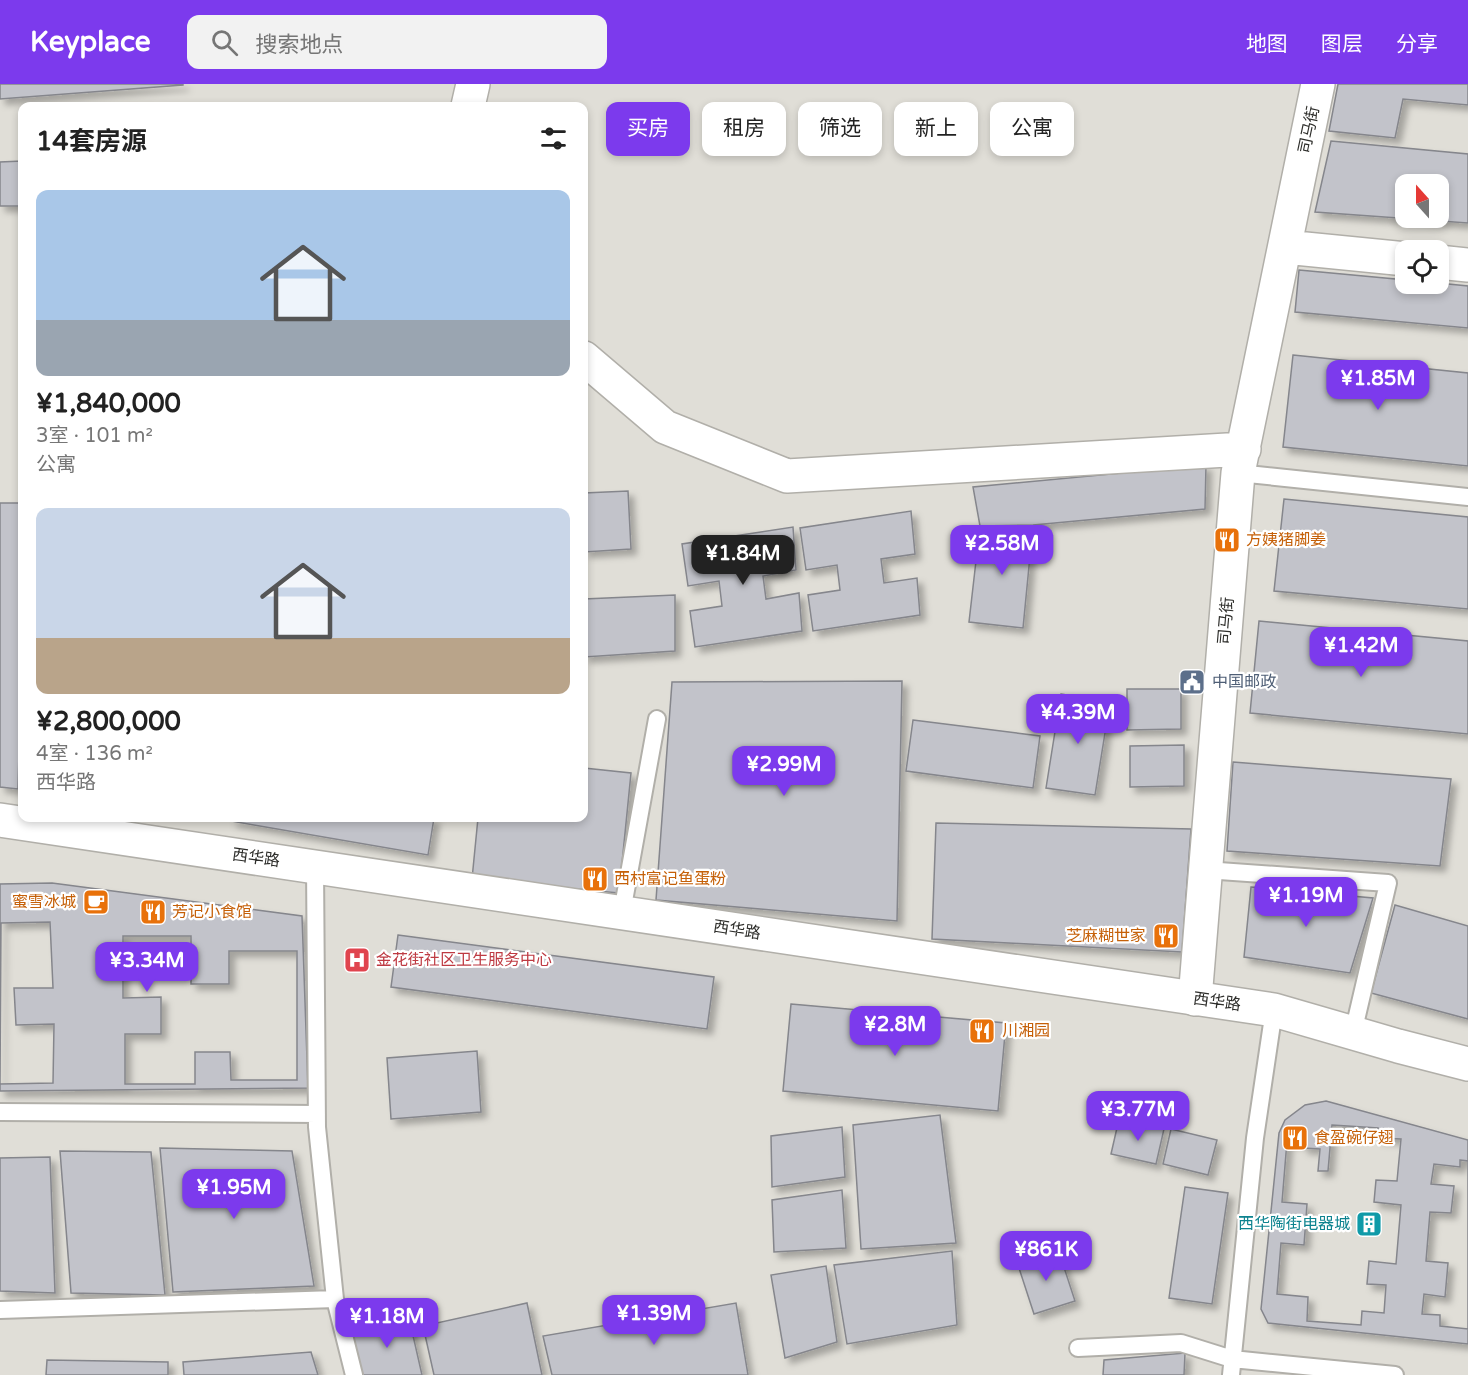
<!DOCTYPE html>
<html lang="zh">
<meta charset="utf-8">
<style>
:root{--surface:#fff;--page:#f2f2f2;--text:#222;--muted:#767676;--accent:#7c3aed}
body{margin:0;font-family:"Varela Round","Noto Sans SC",sans-serif;background:var(--page);color:var(--text);height:100vh;display:flex;flex-direction:column;font-size:22px;white-space:nowrap}
*{box-sizing:border-box;margin:0}
p{font-size:20px;color:var(--muted)}
.icon{flex:none;width:33px;height:33px;fill:none;stroke:currentColor;stroke-width:2;stroke-linecap:round;stroke-linejoin:round}
.map{position:relative;flex:1;overflow:hidden}
.drawer{position:absolute;left:18px;top:18px;width:570px;height:720px;display:flex;flex-direction:column;background:var(--surface);border-radius:12px;box-shadow:0 3px 9px #0003}
.drawer>*{flex:none}
.hud{position:absolute;left:606px;top:18px;width:570px;height:54px;display:flex;gap:12px}
.needle{width:39px;rotate:339deg}
.controls{position:absolute;left:1395px;top:90px;display:grid;gap:12px}
.controls a{display:grid;place-items:center;width:54px;height:54px;border-radius:12px;background:var(--surface);box-shadow:0 3px 9px #0003;font-size:30px}
.price{position:absolute;translate:-50% -51px;padding:0 14px;border-radius:12px;background:var(--accent);color:#fff;font-size:20px;line-height:39px;filter:drop-shadow(0 2px 3px #0008)}
.price::after{content:'';position:absolute;left:50%;top:36px;width:18px;height:14px;margin-left:-9px;background:inherit;clip-path:polygon(0 0,100% 0,50% 100%)}
.price.current{background:#222;color:#fff}
ul{padding:0;list-style:none}
li{display:grid;align-content:center;gap:12px;height:318px;padding:0 18px}
li span{display:grid;place-items:center;height:186px;border-radius:12px;color:#555}
li>.icon{margin-inline-start:auto}
span .icon{width:108px;height:108px;fill:#fffc;stroke-width:1}
li b{font-size:26px}
h2{display:flex;justify-content:space-between;align-items:center;height:72px;padding:0 18px;font-size:26px}
.chip{padding:0 21px;border-radius:12px;background:var(--surface);box-shadow:0 3px 9px #0003;font-size:21px;line-height:54px}
.chip.current{background:var(--accent);color:#fff}
header{display:flex;align-items:center;gap:36px;box-sizing:border-box;height:84px;padding:0 30px;background:var(--accent);color:#fff}
header strong{font-size:28px}
nav{display:flex;gap:33px;margin-inline-start:auto;font-size:21px}
.search{width:420px;height:54px;background:var(--page);display:flex;align-items:center;gap:15px;box-sizing:border-box;padding:0 21px;border-radius:12px;color:var(--muted);font-size:22px}
.map>svg:first-child{display:block}
</style>
<header>
<strong>Keyplace</strong>
<div class="search"><svg class="icon" aria-label="search" viewBox="0 0 24 24"><circle cx="10" cy="10" r="6"/><path d="M15 15l6 6"/></svg>搜索地点</div>
<nav><a>地图</a><a>图层</a><a>分享</a></nav>
</header>
<div class="map">
<svg width="1468" height="1291" viewBox="0 0 1468 1291">
<defs>
<filter id="shadow"><feDropShadow dx="5.5" dy="5.5" stdDeviation="3" flood-color="#0004"/></filter>
</defs>
<rect width="100%" height="100%" fill="#e0ded7"/>
<!-- building -->
<path fill="#c2c3ca" stroke="#85868c" stroke-width="1.5" fill-rule="evenodd" filter="url(#shadow)" d="M0,0H183V1L0,15Z
M1338,0H1468V21L1403,15L1395,54L1329,47Z
M1331,57L1468,70V139L1315,128ZM1406,100H1438V134H1406Z
M22,77V122H0V78Z
M1299,186L1406,196V200L1438,199L1468,202V244L1295,228Z
M1293,271L1468,289V382L1283,363Z
M1206,381L1205,425L1033,441L980,442L973,403Z
M628,407L631,465L584,468V409Z
M1284,415L1468,433V525L1274,507Z
M0,419H22V559L18,705L0,703Z
M911,427L915,470L881,475L884,499L917,494L920,531L813,547L808,511L840,506L837,481L806,486L800,444Z
M1033,441L1023,544L969,538L980,442Z
M793,443L796,486L763,492L766,515L799,509L802,547L695,563L690,527L722,522L719,497L688,502L682,460Z
M675,511V567L584,573V515Z
M1259,537L1468,557V650L1250,629Z
M902,597L897,837L656,816L672,598Z
M1127,605H1181V645L1127,646Z
M1061,610L1110,618L1095,711L1046,704Z
M913,636L1040,652L1033,704L906,687Z
M1184,661V702L1130,703V662Z
M1233,678L1451,695L1440,782L1227,767Z
M584,684L631,689L619,809L472,795L478,734H584Z
M232,734H434L428,771L231,737Z
M936,739L1191,745L1182,868L932,855Z
M52,799L302,832L308,1004L0,1007V800Z
M1251,803L1373,814L1350,889L1244,873Z
M1395,821L1468,842V935L1371,909Z
M50,838L53,904H14L16,941L54,940L53,999L0,1000L1,839Z
M398,851L714,893L707,945L391,903Z
M123,852H191V900H229V867H297V996H231L230,968H195V1000H125V950H161V913L123,914Z
M791,920L1006,939L998,1027L783,1007Z
M477,967L481,1028L391,1035L387,974Z
M1326,1017L1468,1056V1260L1268,1239L1261,1225L1279,1049L1285,1036L1305,1021Z
M940,1031L956,1159L861,1165L853,1041Z
M1119,1035L1164,1045L1156,1080L1111,1070Z
M1332,1041L1378,1044V1054L1401,1055L1397,1097L1376,1096L1374,1118L1401,1121L1396,1180L1369,1177L1367,1200L1386,1201L1384,1229L1362,1227L1361,1241L1307,1237L1308,1213L1277,1210L1281,1159L1304,1161L1307,1120L1282,1118L1287,1057L1303,1058V1064L1320,1065L1318,1087H1328Z
M842,1043L845,1093L772,1103L771,1052Z
M1171,1045L1217,1056L1208,1091L1163,1080Z
M160,1064L292,1067L314,1202L173,1208Z
M60,1067L151,1068L165,1211L71,1209Z
M50,1073L55,1209L0,1207V1074Z
M1460,1076L1468,1077V1245L1440,1242V1231L1422,1230L1424,1210L1445,1213L1448,1179L1426,1177L1430,1128L1451,1129L1454,1102L1431,1100L1434,1080L1460,1083Z
M1185,1103L1228,1109L1212,1220L1169,1214Z
M842,1106L846,1164L774,1168L772,1116Z
M1058,1165L1075,1217L1034,1230L1017,1178Z
M952,1167L957,1241L847,1260L834,1181Z
M826,1182L837,1258L785,1274L771,1191Z
M527,1219L542,1291H434L423,1242Z
M736,1219L748,1291H552L543,1252Z
M409,1234L422,1291H362L350,1244Z
M311,1268L318,1291H184L183,1278Z
M1185,1269L1184,1291H1103L1104,1276Z
M47,1276L168,1278V1291H46Z"/>
<g fill="none" stroke-linecap="round" stroke-linejoin="round">
<defs>
<path id="lane" d="M1238,389L1468,413
M315,782L317,1043L335,1215L354,1291
M1205,786L1388,799L1353,949
M622,828L657,635
M0,1028L317,1030
M0,1226L335,1215
M1078,1264L1181,1259L1232,1275L1395,1291
M1231,1291L1255,1054L1274,926"/>
<path id="street" d="M468,22L473,0
M1285,163L1406,175
M1438,178L1468,181
M584,274L665,343L787,392L1244,365
M1195,915L1238,389L1318,0"/>
<path id="secondary" d="M0,736L1274,926L1398,962L1468,980"/>
</defs>
<!-- lane casing -->
<use href="#lane" stroke="#b1afa9" stroke-width="20"/>
<!-- street casing -->
<use href="#street" stroke="#b1afa9" stroke-width="36"/>
<!-- secondary casing -->
<use href="#secondary" stroke="#b1afa9" stroke-width="36"/>
<!-- lane -->
<use href="#lane" stroke="#fff" stroke-width="16"/>
<!-- street -->
<use href="#street" stroke="#fff" stroke-width="33"/>
<!-- secondary -->
<use href="#secondary" stroke="#fff" stroke-width="33"/>
</g>
<!-- icons -->
<defs>
<symbol id="restaurant-square" viewBox="-11 -11 22 22"><rect x="-9" y="-9" width="18" height="18" rx="4" fill="#e8710a" stroke="#fff"/><path d="M-5-6h1v4h1v-4h1v4h1v-4h1v5L-1.5 .5V6h-2V.5L-5-1ZM5-6V6H3V1.5H1.5Q1.5-4 5-6Z" fill="#fff"/></symbol>
<symbol id="civic-square" viewBox="-11 -11 22 22"><rect x="-9" y="-9" width="18" height="18" rx="4" fill="#5c6f8a" stroke="#fff"/><path d="M-.6-6.5H3V-4.5H.6V-3L4-1V1h2V6H-6V1h2V-1L-.6-3ZM-1.2 2.5V6h2.4V2.5Z" fill="#fff"/></symbol>
<symbol id="cafe-square" viewBox="-11 -11 22 22"><rect x="-9" y="-9" width="18" height="18" rx="4" fill="#e8710a" stroke="#fff"/><path d="M-5.5-4.5H6V0H3Q3 3.5 0 3.5H-2.5Q-5.5 3.5-5.5 0ZM3-3.2v2h1.7v-2ZM-6 4.5H4V6H-6Z" fill="#fff"/></symbol>
<symbol id="hospital-square" viewBox="-11 -11 22 22"><rect x="-9" y="-9" width="18" height="18" rx="4" fill="#e0444e" stroke="#fff"/><path d="M-5-5h3v3.5h4V-5h3V5h-3V1.5h-4V5h-3Z" fill="#fff"/></symbol>
<symbol id="building-square" viewBox="-11 -11 22 22"><rect x="-9" y="-9" width="18" height="18" rx="4" fill="#0f9aa8" stroke="#fff"/><path d="M-4-6H4V6H1V3H-1V6H-4ZM-2.5-4.3h1.7v1.8h-1.7ZM.8-4.3h1.7v1.8H.8ZM-2.5-1h1.7V.8h-1.7ZM.8-1h1.7V.8H.8Z" fill="#fff"/></symbol>
</defs>
<g fill-rule="evenodd">
<use href="#restaurant-square" x="1212" y="441" width="30" height="30"/>
<use href="#civic-square" x="1177" y="583" width="30" height="30"/>
<use href="#restaurant-square" x="580" y="780" width="30" height="30"/>
<use href="#cafe-square" x="81" y="803" width="30" height="30"/>
<use href="#restaurant-square" x="138" y="813" width="30" height="30"/>
<use href="#restaurant-square" x="1151" y="837" width="30" height="30"/>
<use href="#hospital-square" x="342" y="861" width="30" height="30"/>
<use href="#restaurant-square" x="967" y="932" width="30" height="30"/>
<use href="#restaurant-square" x="1280" y="1039" width="30" height="30"/>
<use href="#building-square" x="1354" y="1125" width="30" height="30"/>
</g>
<g text-anchor="middle" dominant-baseline="central" stroke-width="4.5" stroke-linejoin="round" paint-order="stroke">
<!-- street labels -->
<g font-size="16" fill="#2d2d2a" stroke="#fff">
<text transform="translate(1309 46) rotate(-78)">司马街</text>
<text transform="translate(1226 537) rotate(-85)">司马街</text>
<text transform="translate(256 774) rotate(8)">西华路</text>
<text transform="translate(737 846) rotate(9)">西华路</text>
<text transform="translate(1217 918) rotate(8)">西华路</text>
</g>
<!-- food labels -->
<g font-size="16" fill="#c56008" stroke="#fff" text-anchor="start">
<text x="1246" y="456">方姨猪脚姜</text>
<text x="614" y="795">西村富记鱼蛋粉</text>
<text x="76" y="818" text-anchor="end">蜜雪冰城</text>
<text x="172" y="828">芳记小食馆</text>
<text x="1146" y="852" text-anchor="end">芝麻糊世家</text>
<text x="1002" y="947">川湘园</text>
<text x="1314" y="1054">食盈碗仔翅</text>
</g>
<!-- service labels -->
<g font-size="16" fill="#4e5e75" stroke="#fff" text-anchor="start">
<text x="1212" y="598">中国邮政</text>
</g>
<!-- health labels -->
<g font-size="16" fill="#be3a42" stroke="#fff" text-anchor="start">
<text x="376" y="876">金花街社区卫生服务中心</text>
</g>
<!-- culture labels -->
<g font-size="16" fill="#0d838f" stroke="#fff" text-anchor="end">
<text x="1350" y="1140">西华陶街电器城</text>
</g>
</g>
</svg>
<div class="controls">
<a><svg class="needle" viewBox="-14 -14 28 28"><path d="M0-13l5 13h-10z" fill="#e53935"/><path d="M0 13l5-13h-10z" fill="#767676"/></svg></a>
<a><svg class="icon" aria-label="locate" viewBox="0 0 24 24"><circle cx="12" cy="12" r="6"/><path d="M12 2v4M12 18v4M2 12h4M18 12h4"/></svg></a>
</div>
<b class="price" style="left:1378px;top:327px">¥1.85M</b>
<b class="price" style="left:1002px;top:492px">¥2.58M</b>
<b class="price current" style="left:743px;top:502px">¥1.84M</b>
<b class="price" style="left:1361px;top:594px">¥1.42M</b>
<b class="price" style="left:1078px;top:661px">¥4.39M</b>
<b class="price" style="left:784px;top:713px">¥2.99M</b>
<b class="price" style="left:1306px;top:844px">¥1.19M</b>
<b class="price" style="left:147px;top:909px">¥3.34M</b>
<b class="price" style="left:895px;top:973px">¥2.8M</b>
<b class="price" style="left:1138px;top:1058px">¥3.77M</b>
<b class="price" style="left:234px;top:1136px">¥1.95M</b>
<b class="price" style="left:1046px;top:1198px">¥861K</b>
<b class="price" style="left:654px;top:1262px">¥1.39M</b>
<b class="price" style="left:387px;top:1265px">¥1.18M</b>
<div class="hud">
<a class="chip current">买房</a>
<a class="chip">租房</a>
<a class="chip">筛选</a>
<a class="chip">新上</a>
<a class="chip">公寓</a>
</div>
<section class="drawer">
<h2>14套房源<svg class="icon" aria-label="filters" viewBox="0 0 24 24"><path d="M4 7h16M4 17h16"/><circle cx="9" cy="7" r="2"/><circle cx="15" cy="17" r="2"/></svg></h2>
<ul>
<li><span style="background:linear-gradient(#a9c7e8 70%,#9aa5b1 0)"><svg class="icon" aria-label="home" viewBox="0 0 24 24"><path d="M3 11l9-7 9 7M6 9v11h12V9"/></svg></span><div><b>¥1,840,000</b><p>3室 · 101 m²</p><p>公寓</p></div></li>
<li><span style="background:linear-gradient(#c9d6e8 70%,#b9a48a 0)"><svg class="icon" aria-label="home" viewBox="0 0 24 24"><path d="M3 11l9-7 9 7M6 9v11h12V9"/></svg></span><div><b>¥2,800,000</b><p>4室 · 136 m²</p><p>西华路</p></div></li>
</ul>
</section>
</div>
